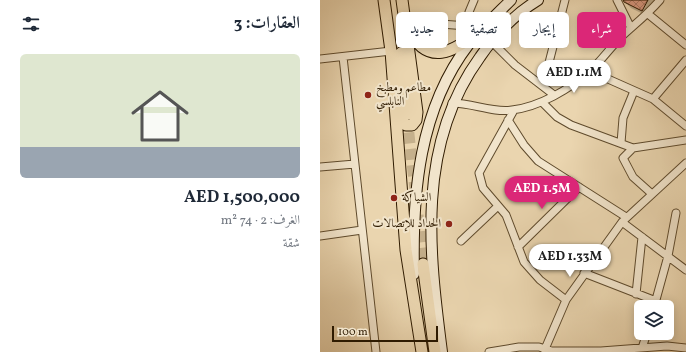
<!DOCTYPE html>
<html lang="ar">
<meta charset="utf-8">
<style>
:root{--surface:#fff;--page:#f6f6f7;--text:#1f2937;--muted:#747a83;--accent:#db2777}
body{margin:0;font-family:Vollkorn,Amiri,serif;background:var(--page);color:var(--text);direction:rtl;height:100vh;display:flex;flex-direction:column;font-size:15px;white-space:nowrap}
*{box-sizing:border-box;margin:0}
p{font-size:13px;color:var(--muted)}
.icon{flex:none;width:22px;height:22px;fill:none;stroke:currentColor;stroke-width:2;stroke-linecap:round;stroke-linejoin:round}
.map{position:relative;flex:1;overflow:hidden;direction:ltr}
.panel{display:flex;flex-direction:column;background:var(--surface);width:320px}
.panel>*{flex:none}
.banner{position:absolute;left:12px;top:12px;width:294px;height:36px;direction:rtl;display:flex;gap:8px}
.buttons{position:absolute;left:314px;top:300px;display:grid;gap:8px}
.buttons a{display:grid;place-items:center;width:40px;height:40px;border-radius:6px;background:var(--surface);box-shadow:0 2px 10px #0003;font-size:20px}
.scale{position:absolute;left:12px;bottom:10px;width:106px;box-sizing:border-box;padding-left:4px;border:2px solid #2f1b01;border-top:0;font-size:11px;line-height:14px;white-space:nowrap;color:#2f1b01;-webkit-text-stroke:3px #f1e4cb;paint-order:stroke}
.price{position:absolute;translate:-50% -34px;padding:0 9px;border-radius:14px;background:#fff;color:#222;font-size:13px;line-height:26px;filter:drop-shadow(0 1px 2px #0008)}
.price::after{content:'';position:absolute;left:50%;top:24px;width:12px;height:9px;margin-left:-6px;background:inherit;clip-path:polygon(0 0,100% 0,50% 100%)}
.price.on{background:var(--accent);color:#fff}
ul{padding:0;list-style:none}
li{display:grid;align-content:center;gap:8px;height:212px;padding:0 20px}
li span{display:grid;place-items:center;height:124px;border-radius:6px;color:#555}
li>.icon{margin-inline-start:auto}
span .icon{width:72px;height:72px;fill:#fffc;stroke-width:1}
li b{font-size:17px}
h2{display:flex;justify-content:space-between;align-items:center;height:48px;padding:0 20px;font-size:17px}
.tag{padding:0 14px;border-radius:6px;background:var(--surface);box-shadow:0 2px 10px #0003;font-size:14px;line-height:36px}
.tag.on{background:var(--accent);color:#fff}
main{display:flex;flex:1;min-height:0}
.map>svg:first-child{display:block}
</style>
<main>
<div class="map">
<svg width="366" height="352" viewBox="0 0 366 352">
<defs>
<pattern id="building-cross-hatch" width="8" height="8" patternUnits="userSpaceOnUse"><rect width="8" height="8" fill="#d6977e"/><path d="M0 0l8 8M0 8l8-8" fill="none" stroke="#ae7a65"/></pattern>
</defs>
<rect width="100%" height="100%" fill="#ead5af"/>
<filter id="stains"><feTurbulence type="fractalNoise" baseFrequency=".005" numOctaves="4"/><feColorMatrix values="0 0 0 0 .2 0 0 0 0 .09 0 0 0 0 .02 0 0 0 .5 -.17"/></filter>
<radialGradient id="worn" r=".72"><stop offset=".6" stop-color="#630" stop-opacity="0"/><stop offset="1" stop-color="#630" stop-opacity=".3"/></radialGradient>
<!-- shadow -->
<path fill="#0003" d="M303,0H337L329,17L311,8Z"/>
<!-- building -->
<path fill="url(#building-cross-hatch)" stroke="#2f1b01" d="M303,0H328L322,11L304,2Z"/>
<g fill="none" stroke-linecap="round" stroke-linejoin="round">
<!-- primary-tunnel -->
<path stroke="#c5b08c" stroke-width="11" stroke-dasharray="11 5.5" stroke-linecap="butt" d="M87,116L95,190
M98,215L103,264"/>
<defs>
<path id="minor" d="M297,0L311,28
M328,14L366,45
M95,18L121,24L147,26L149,12L154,0
M171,41L195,65L234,95
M23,57L56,352
M0,59L71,51
M270,71L333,99L366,126
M223,86L245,0
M333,99L366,60
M222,102L237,117L251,125L313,148
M132,103C153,103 172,113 192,110C219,107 250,89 270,71C281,61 290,48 301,37C314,25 328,14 340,0
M194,110L159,173L163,188L186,215L204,262L220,280L246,300
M188,120L204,145L218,161L306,217
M301,143L303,118L314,91
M0,167L35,164
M332,194L313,177L303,158L313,148L366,140
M302,222L366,270
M0,236L42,230
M141,241L178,206
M198,247L259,187
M264,273L336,301
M316,294L322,237
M334,307L348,256L356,213
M322,348L327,333
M169,352L199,347H219L232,351H281L347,346L366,348
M225,352V349L246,300L302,222L366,163"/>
<path id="secondary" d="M94,274C92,194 99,109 149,44C162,28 177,14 191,0
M122,352C109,251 96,145 160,57C175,35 195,14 218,0"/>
<path id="primary" d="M64,0L71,51L86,250L102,352
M87,26C107,69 134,52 161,30
M81,53L87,114
M79,109L83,123L86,125H92L96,120L97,112L82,0
M103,264L115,352"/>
</defs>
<!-- minor casing -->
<use href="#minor" stroke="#5e4a2c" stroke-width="9"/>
<!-- secondary casing -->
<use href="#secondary" stroke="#2f1b01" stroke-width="12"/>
<!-- primary casing -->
<use href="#primary" stroke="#2f1b01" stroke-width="13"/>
<!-- minor -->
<use href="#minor" stroke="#f1e4cb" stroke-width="7"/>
<!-- secondary -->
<use href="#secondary" stroke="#f1e4cb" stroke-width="10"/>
<!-- primary -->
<use href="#primary" stroke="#ead5af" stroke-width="11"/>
</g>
<!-- markers -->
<g fill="#8f2418" stroke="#f1e4cb" stroke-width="1.5">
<circle cx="48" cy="95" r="4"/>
<circle cx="74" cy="198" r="4"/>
<circle cx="129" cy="224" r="4"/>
</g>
<g text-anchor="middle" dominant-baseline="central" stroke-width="4" stroke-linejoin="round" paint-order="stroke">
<!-- poi labels -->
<g font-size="12" fill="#2f1b01" stroke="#f1e4cb" text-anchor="start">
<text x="56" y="88">مطاعم ومطبخ<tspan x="56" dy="14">النابلسي</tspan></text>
<text x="82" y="198">الشياكة</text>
<text x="121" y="224" text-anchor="end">الحداد للإتصالات</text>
</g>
</g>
<rect width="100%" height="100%" filter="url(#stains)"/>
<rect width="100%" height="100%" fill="url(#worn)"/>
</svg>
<div class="buttons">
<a><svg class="icon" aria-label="layers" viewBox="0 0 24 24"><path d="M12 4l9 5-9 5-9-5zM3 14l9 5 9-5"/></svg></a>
</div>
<div class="scale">100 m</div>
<b class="price" style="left:254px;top:94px">AED 1.1M</b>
<b class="price on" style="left:222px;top:210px">AED 1.5M</b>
<b class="price" style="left:250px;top:278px">AED 1.33M</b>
<div class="banner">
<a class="tag on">شراء</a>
<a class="tag">إيجار</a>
<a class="tag">تصفية</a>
<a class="tag">جديد</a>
</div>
</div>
<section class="panel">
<h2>العقارات: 3<svg class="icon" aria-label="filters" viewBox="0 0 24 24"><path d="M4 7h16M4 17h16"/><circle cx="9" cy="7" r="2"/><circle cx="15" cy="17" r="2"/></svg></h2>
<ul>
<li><span style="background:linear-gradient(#dfe7d0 75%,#9aa5b1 0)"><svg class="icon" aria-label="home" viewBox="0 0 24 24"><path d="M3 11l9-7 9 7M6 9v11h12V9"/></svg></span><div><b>AED 1,500,000</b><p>الغرف: 2 · 74 m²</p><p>شقة</p></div></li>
</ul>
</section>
</main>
